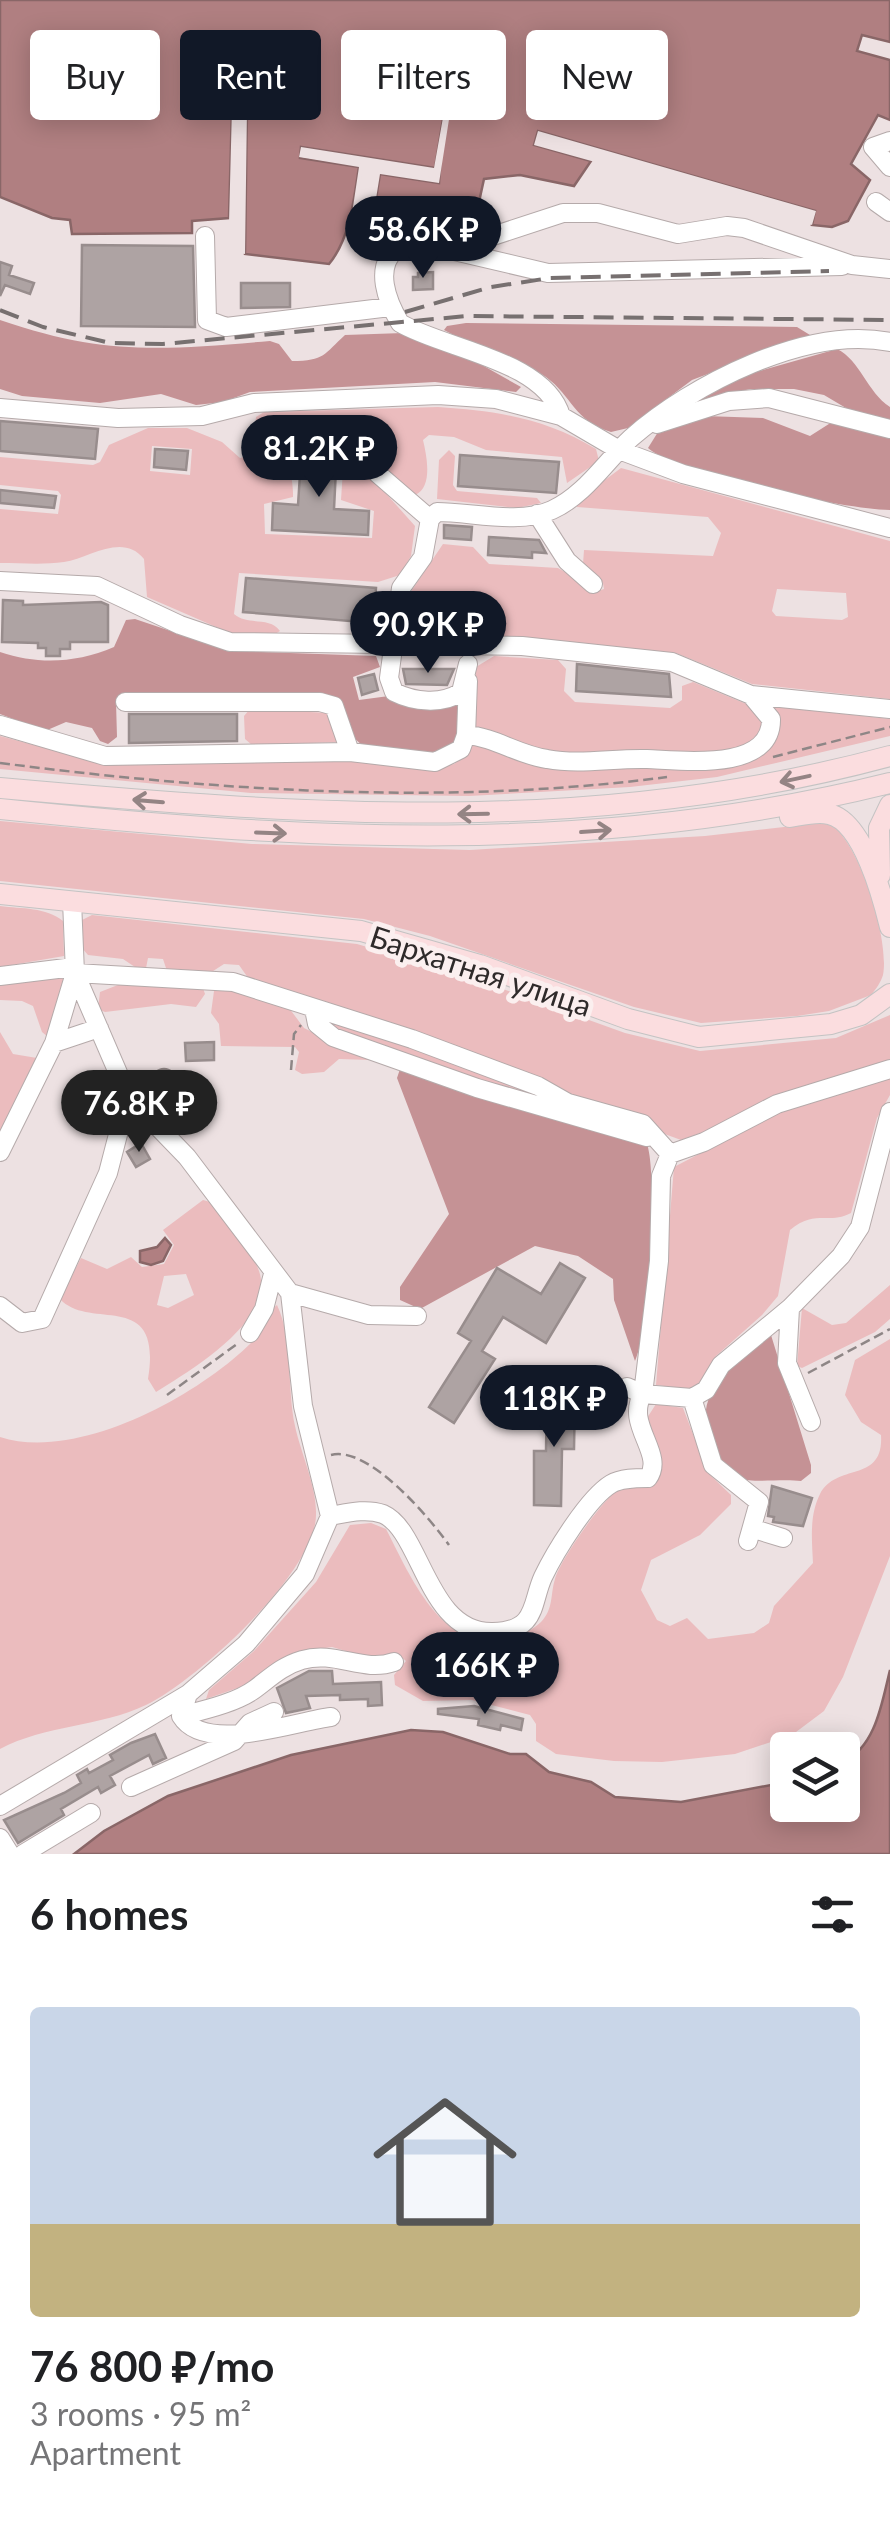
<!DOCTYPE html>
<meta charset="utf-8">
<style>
:root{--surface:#fff;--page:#f6f6f6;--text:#202124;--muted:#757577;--accent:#111827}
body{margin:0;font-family:Lato,sans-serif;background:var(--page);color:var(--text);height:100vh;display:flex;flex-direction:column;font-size:38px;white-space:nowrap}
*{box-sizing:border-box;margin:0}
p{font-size:32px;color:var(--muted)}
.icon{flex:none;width:55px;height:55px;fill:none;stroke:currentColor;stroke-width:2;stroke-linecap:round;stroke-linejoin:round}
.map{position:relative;height:1854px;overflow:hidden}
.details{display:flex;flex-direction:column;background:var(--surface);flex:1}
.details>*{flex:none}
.guide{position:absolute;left:30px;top:30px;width:830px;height:90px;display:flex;gap:20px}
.tools{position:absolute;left:770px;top:1732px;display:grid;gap:20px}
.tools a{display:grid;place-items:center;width:90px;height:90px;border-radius:10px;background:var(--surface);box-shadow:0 5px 25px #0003;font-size:50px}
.price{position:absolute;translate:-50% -85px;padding:0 22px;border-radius:35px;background:var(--accent);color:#fff;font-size:32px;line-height:65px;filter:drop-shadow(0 2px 5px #0008)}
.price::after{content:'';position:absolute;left:50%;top:60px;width:30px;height:22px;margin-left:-15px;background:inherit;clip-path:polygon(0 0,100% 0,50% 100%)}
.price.current{background:#222;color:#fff}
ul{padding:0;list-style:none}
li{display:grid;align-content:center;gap:20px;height:530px;padding:0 30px}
li span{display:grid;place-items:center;height:310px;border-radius:10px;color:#555}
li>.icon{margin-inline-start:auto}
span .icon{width:180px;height:180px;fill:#fffc;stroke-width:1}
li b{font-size:42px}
h2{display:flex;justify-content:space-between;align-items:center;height:120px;padding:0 30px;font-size:42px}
.tag{padding:0 35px;border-radius:10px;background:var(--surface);box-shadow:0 5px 25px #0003;font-size:35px;line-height:90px}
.tag.current{background:var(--accent);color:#fff}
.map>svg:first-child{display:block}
</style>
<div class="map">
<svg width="890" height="1854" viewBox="0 0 890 1854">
<rect width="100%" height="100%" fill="#ede1e2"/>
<!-- green -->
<path fill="#ebbcbe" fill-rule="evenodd" d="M438,407C497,411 545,418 596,449L599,461L567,483L562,457L486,450L454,437L429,435L423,440C427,457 433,487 415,495L384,469L364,443L277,427C277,458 294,461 293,497L264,504L265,534L372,538L374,511L341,500L344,454L349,452L415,526L411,556L400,575L378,582L239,573L234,614C247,626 270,616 280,631L275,634L230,633L147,597L144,559C123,532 89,558 64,562C43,565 21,563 0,563V509L58,514L61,495L58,491L0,485V457L93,465L100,462L109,445L148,428H187L222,442L240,458L252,455L256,417L264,412ZM152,446L192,449L190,475L150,471Z
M449,450L455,456L453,485L457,491L537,498L541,503L517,508L437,499L439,460Z
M621,468L890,541V699L752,684L676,653L523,637H412L405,633L410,593L443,544L473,547L489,564L558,568L598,591L604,589L603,583L583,564L584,550L713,556L721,533L708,517L577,507V501ZM777,589L846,593L848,617L842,620L776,616L772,611Z
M494,656L558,660L566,669L564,691L575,702L670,708L682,700V686L693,682L744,703L890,719V736L717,777L630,787L469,796L251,793L0,769V736L105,764L350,759L436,768L454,764L467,754L474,736L476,667Z
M250,709L330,713L339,742L252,745L245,739L244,716Z
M0,821L252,844L470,850L705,836L828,822C859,839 890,940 883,975C881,982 876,989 871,995L829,1011L797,1016L701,1023L634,1007L430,936L364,919L0,881Z
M0,906C22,909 46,907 63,921L64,956L0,967Z
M92,915L357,944L475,979L625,1033L700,1051L836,1038L890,1015V1064L681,1140L251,982L239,965L224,964L210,973L167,971L163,959L148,958L146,968L138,969L123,959L88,955L81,947L82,920Z
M62,978L66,982L48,1037L42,1032L33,1006L22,1001L0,1000V984Z
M123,983L202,985L205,994L196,1007L171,1004L105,1012L98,1009L100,992Z
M224,986L289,1008L304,1028L369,1060L339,1059L324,1072L302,1074L295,1070L299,1052L295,1047L221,1046L219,1024L211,1013L214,991Z
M329,1019L362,1027L595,1117L336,1033Z
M0,1032L13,1054L37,1058L0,1136Z
M890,1076V1095L877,1118L851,1213C829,1225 815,1209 790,1230L778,1296L762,1315L716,1356L701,1382L688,1389L656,1385L674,1167L780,1112Z
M203,1200L210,1202C226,1223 250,1245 259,1271C276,1320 191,1370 156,1392L148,1379C163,1287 90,1332 60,1299L81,1258L107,1269L131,1257L142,1267L164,1264L174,1245L163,1230ZM186,1274L194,1295L168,1308L157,1305L164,1276Z
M890,1285V1319L875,1332L802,1368L797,1366L802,1308L832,1325L846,1323Z
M277,1305C293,1338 287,1389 295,1426C301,1454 317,1487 316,1515C316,1572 195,1682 146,1705C100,1727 45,1725 0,1749V1437C77,1462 198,1396 252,1342C262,1332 265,1313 277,1305Z
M890,1339V1556L843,1677L824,1711L792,1735L735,1754L662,1762L614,1761L556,1754L536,1741V1724L530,1715L472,1700L423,1701L395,1685L394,1675L406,1661L399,1655L376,1660L332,1647L304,1651L265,1669L249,1684L206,1699L209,1690L254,1651L316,1582L350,1525L371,1523L386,1529C410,1575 442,1655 507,1640C518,1637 533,1630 541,1622C554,1608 550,1595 555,1579C559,1562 602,1500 617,1491C627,1486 644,1486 655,1485C670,1460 654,1444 647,1418L656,1404L683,1408L708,1473L731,1495V1504L700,1535L651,1560L641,1590L657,1620L670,1626L687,1618L708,1639L754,1633L769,1623L774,1606L813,1563C812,1540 809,1516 820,1494C837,1462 884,1484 881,1435L861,1422L845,1395L855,1360Z"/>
<!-- forest -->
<path fill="#c59295" d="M0,320C105,356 162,350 270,341L279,344L292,361C325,361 324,354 345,335L403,333L466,356L521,387L516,392L435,382L250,392L223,402L196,405L161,394L100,403L22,396L0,389Z
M466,323L797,327L810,335L692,380L628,428L611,432C574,421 572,396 546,377C516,356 476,348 444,330L447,326Z
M837,349C860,360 867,392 890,407V422L851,411L824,395L794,389H750L697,402L745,375Z
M705,416L763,418L810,436L832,422L890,437V510C847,510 677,474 648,448L658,432Z
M135,619L230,651L376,656L380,667L353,677L359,700L389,696L457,704L459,733L454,745L433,754L363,746L354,738L339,701L116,702L117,737L108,744L100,741L92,728L66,722L45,731L0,714V652C39,665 76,663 114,647L126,620Z
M400,1069L647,1144C658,1175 649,1331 635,1361L614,1300L613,1279L578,1256L535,1246L420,1309L400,1300V1287L449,1214L397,1078Z
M771,1335L811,1465V1473L801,1481C786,1479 756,1482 747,1480C732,1475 721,1462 715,1447C711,1436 705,1422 706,1410C709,1381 749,1349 771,1335Z"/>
<!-- water -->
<path fill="#b07f81" stroke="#896667" stroke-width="2.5" d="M0,0H890V42L862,35L857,51L890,60V120L878,115L851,164L870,180L848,221L832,227L812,225L815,211L538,131L534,145L591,161L574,186L520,175L484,179L472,234L374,211L380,174L439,183L444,113L435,168L301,147L300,158L359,167C354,199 350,239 329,264L245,254L247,108L232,107L229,218L192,221V233L72,234L70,220L52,218L0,197Z
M165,1238L171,1245L163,1261L151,1265L140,1262V1251L157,1247Z
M890,1670V1854H74L104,1831L168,1796L291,1755L411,1730L443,1732L510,1754H526L549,1772L591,1782L615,1797L681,1802L787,1782L788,1805H842L843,1762C876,1747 882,1702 890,1670Z"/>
<!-- pier -->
<path fill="#ede1e2" d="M232,107H247L245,254L240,253L242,112H236L234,218L229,223Z
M444,112L450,113L439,183L380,174L374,211L369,210L378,169L435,178L436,173L305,152L363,164L358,208L353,207L359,167L299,157L301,147L434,168Z
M538,131L816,211L812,225L807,223L810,215L541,137L540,141L593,157L595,162L534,145Z"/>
<!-- building -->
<path fill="#aea3a3" stroke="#988d8d" stroke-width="2.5" d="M82,245L193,246L195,327L81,326Z
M0,262L12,266L9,275L34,283L30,294L5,285L0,296Z
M433,272V289L413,290V277H418V273Z
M241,283H290V307L241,308Z
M0,421L98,429L95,459L0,451Z
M302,444L337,449L334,509L369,511L368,535L272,530L273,503L298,505Z
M155,449L188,451L186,470L154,467Z
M460,455L559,462L556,493L458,486Z
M0,490L56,496L54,508L0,503Z
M444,525L472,527L471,540L444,538Z
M489,537L539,540L546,553L532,552V558L488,555Z
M246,578L376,588L373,623L243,612Z
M3,600L23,601V605L101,602L108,605V642H70V649H60V656H46V648H38V643L2,642Z
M577,664L669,674L671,697L576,691Z
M403,669H454L447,685L406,684Z
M374,674L378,690L362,695L358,678Z
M129,714H237V741L129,743Z
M214,1042V1060L186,1061L185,1043Z
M153 1080a11 11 0 1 1 22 0a11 11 0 1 1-22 0Z
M141,1143L150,1159L136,1167L127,1152Z
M560,1263L585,1278L546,1343L503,1317L482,1351L495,1359L454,1423L429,1407L471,1341L458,1333L497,1268L541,1294Z
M547,1395H575L574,1449H562L561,1506L534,1505V1451H546Z
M772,1486L812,1498L803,1526L773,1522L774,1517L768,1516Z
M309,1671H332L333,1684L381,1682L382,1705L368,1706V1699L340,1700V1695L306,1696L310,1708L286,1713L277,1688Z
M474,1706L523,1719L521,1730L501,1725L500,1730L478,1725L479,1719L438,1714V1709Z
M155,1734L166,1758L153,1764L149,1755L110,1776L115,1785L101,1793L98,1787L61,1809L64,1815L18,1843L4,1820L64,1793L81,1783L77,1775L87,1769L89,1773L113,1760L110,1755L131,1743Z"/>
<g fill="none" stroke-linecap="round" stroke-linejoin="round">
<defs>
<path id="minor" d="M890,141L873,147L890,167
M876,202L890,212
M205,236L207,320L226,327L390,307
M450,250L548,273L842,266
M0,408L118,418L202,416L254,403L438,395L496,399L561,416L619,450L683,474L890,528
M561,416C545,360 444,349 400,323C387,301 374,268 396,249L450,250L563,213H598L678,234L727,226L744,228L852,265L890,269
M657,424L729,401L769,398L890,429
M290,430L331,432L358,445L378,474L430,519
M537,514L567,561L593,584
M0,581L97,586L180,625L230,642L522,646L672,662L751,695L890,709
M468,664L461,692C442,705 414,702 394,692L389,678L401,588L423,557L430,519L437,512C472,512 519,525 552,510C585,495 605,462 631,438C691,385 807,325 890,342
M125,702H320L334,706L350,752
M0,725L105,756L350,752L435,762L461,749L466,735L468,681
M466,735C495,737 518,755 547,759C580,765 613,758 647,759C679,760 772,773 771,719L751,695
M0,976L74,967
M314,1009L317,1024L333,1037L477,1088L647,1137
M54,1043L99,1028
M0,1152L54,1043L75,973L233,982L412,1039L538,1086L568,1103L643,1124L670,1154L704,1142L777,1104L890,1069
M670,1154L661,1176L659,1261L643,1394L692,1398L706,1390L721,1365L790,1308L841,1256L860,1227L890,1112
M290,1293L369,1315L417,1316
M0,1306L22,1323L42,1319L108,1173L128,1096
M790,1308L787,1363L811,1422
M250,1333L264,1309L273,1274
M692,1398L713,1465L759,1502L748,1541
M330,1516C347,1513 366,1508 383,1514C422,1531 427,1634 493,1632C538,1631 531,1603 543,1577C555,1552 588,1498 611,1484C621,1478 636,1478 648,1478C666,1454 624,1424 643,1394L627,1387
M754,1529L783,1538
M188,1694L181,1716C204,1710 236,1703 255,1689C271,1677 282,1666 302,1660C336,1650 362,1673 394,1662
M181,1716C205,1755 296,1721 331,1717
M131,1787L234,1741L250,1723L274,1712
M0,1806L188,1694L246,1644L305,1574L330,1516L303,1406L290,1293L187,1157L128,1096L75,973L72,901
M0,1838L10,1854
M23,1854L91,1813"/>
<path id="major" d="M0,788C303,815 592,837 890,756
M0,809C300,840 594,857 890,783
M790,817C802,815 817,811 829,814C863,821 883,898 890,927
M880,875L879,828L890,805
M0,894L361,931L480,965L628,1019L699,1037L831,1024L861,1015L890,994"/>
</defs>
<!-- minor casing -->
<use href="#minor" stroke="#b5aaaa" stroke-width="20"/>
<!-- major casing -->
<use href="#major" stroke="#c4c3c3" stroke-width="22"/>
<!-- path -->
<path stroke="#8e8686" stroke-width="2.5" stroke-dasharray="10 5" stroke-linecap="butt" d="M773,757L890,727
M0,763C219,791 447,806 667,777
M291,1070L294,1034L301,1025
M808,1373L890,1329
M167,1395L237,1344
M331,1455C368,1445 429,1517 449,1545"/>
<!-- minor -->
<use href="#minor" stroke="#fff" stroke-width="18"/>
<!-- major -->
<use href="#major" stroke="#fbdddf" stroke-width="20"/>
<!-- rail -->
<path stroke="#777070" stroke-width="4" stroke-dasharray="20 10" stroke-linecap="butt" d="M0,310L43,327L110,343L163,344L467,316L890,320
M405,312L491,287L550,278L829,271"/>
</g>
<!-- one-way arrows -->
<defs><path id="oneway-shaft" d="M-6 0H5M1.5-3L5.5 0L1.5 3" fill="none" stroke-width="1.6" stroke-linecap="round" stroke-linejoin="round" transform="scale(2.5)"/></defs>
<g stroke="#948484">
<use href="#oneway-shaft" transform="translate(795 779) rotate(168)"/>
<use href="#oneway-shaft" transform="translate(148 801) rotate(-175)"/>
<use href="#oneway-shaft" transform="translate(473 814) rotate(179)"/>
<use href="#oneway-shaft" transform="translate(596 831) rotate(-4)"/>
<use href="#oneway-shaft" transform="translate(271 833) rotate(2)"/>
</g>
<g text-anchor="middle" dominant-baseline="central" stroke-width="10" stroke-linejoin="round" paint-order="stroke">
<!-- street labels -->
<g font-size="30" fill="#2e2a2a" stroke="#fbefef">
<text transform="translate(481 970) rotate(18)">Бархатная улица</text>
</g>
</g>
</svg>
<div class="tools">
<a><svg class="icon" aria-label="layers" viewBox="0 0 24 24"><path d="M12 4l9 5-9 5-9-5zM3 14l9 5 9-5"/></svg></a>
</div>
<b class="price" style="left:423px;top:281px">58.6K ₽</b>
<b class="price" style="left:319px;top:500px">81.2K ₽</b>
<b class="price" style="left:428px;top:676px">90.9K ₽</b>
<b class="price current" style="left:139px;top:1155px">76.8K ₽</b>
<b class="price" style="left:554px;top:1450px">118K ₽</b>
<b class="price" style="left:485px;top:1717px">166K ₽</b>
<div class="guide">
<a class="tag">Buy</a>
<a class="tag current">Rent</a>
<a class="tag">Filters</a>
<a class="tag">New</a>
</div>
</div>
<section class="details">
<h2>6 homes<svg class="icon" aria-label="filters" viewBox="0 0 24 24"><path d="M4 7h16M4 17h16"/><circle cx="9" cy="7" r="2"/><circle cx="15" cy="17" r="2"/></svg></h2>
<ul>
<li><span style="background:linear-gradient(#c9d6e8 70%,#c2b280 0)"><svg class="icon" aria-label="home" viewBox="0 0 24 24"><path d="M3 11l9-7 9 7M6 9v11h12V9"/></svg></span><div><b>76 800 ₽/mo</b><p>3 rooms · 95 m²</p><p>Apartment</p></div></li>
</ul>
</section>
